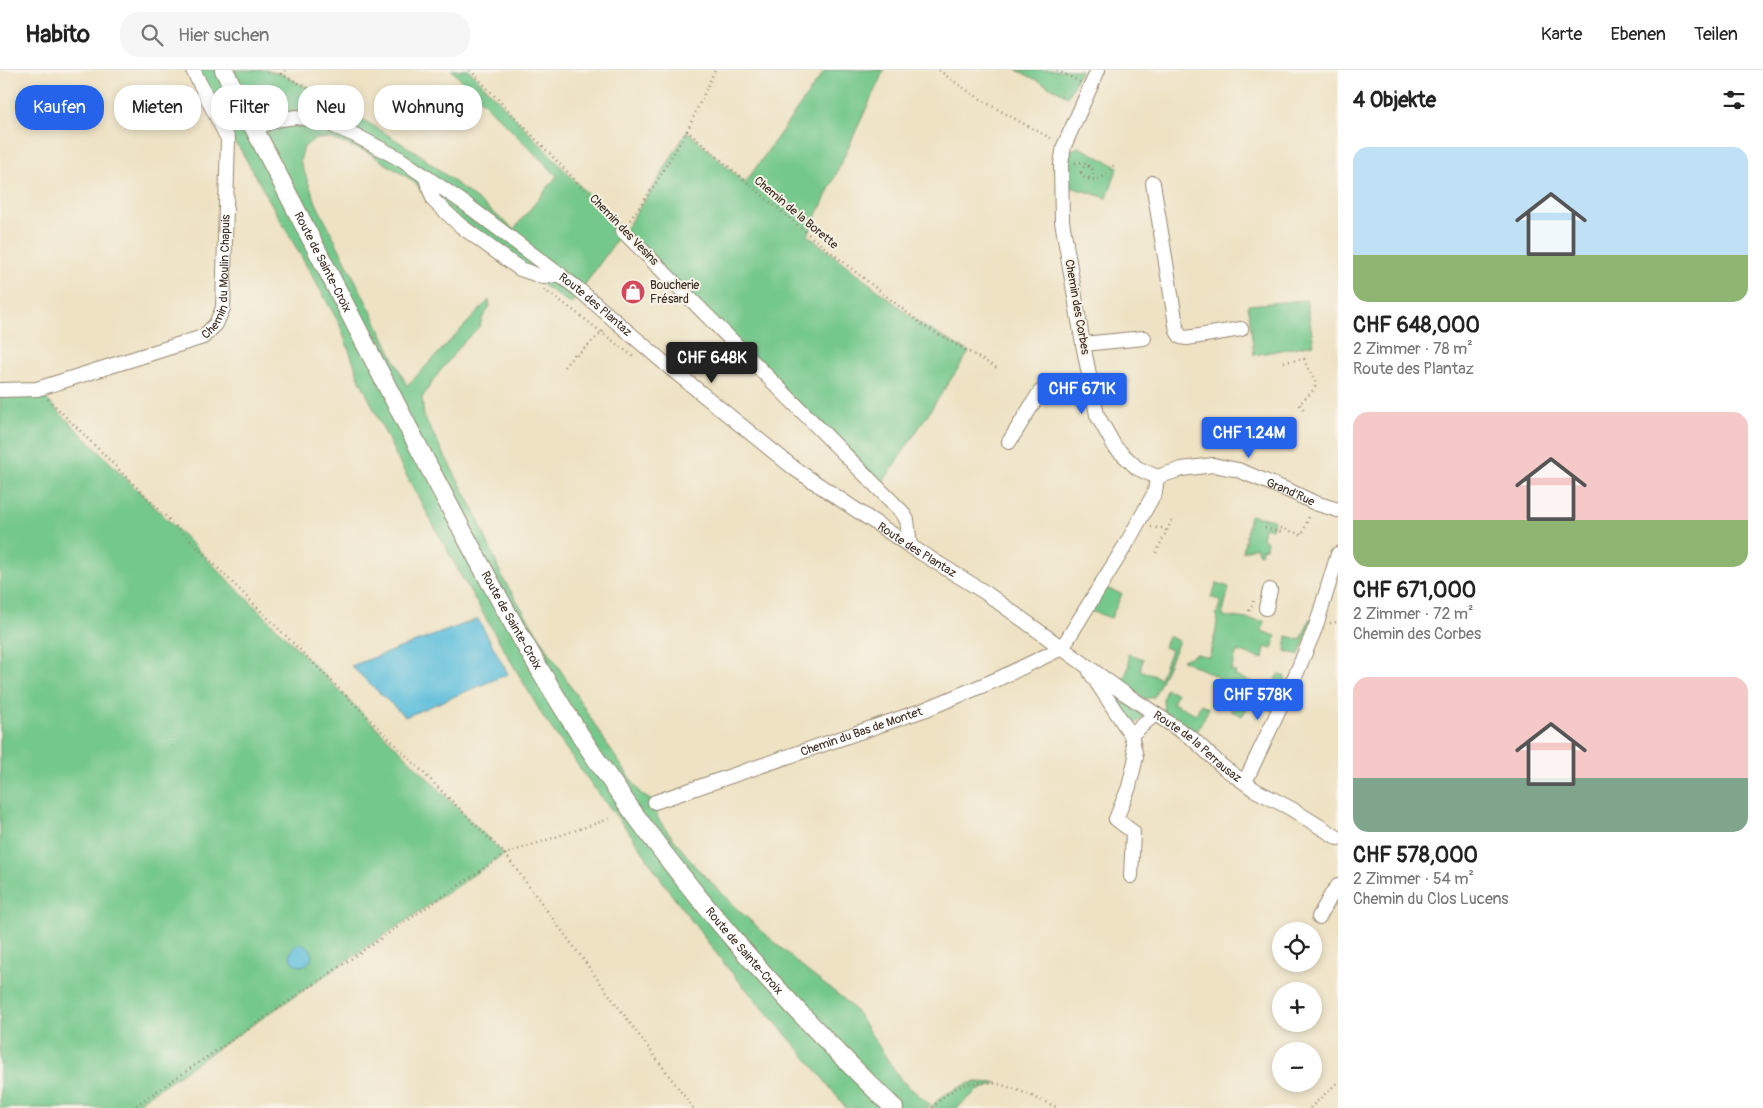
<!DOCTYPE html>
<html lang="de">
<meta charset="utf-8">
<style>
:root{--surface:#fff;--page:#f6f6f6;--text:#222;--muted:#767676;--line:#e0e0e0;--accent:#2563eb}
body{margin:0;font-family:Pangolin,sans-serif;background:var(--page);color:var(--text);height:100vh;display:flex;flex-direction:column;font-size:19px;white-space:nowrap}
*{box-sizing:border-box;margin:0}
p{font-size:16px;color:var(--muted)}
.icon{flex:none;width:28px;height:28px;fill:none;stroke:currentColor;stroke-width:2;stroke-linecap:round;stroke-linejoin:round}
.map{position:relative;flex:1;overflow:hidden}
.side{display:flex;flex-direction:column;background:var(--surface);width:425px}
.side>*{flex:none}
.banner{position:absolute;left:15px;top:15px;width:475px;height:45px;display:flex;gap:10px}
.tools{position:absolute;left:1272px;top:852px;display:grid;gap:10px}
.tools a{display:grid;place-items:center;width:50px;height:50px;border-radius:50%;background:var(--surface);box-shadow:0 2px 8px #0003;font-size:25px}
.price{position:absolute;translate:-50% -42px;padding:0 11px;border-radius:5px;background:var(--accent);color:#fff;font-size:16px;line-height:32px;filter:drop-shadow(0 1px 2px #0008)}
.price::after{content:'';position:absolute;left:50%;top:30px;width:15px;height:11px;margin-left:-8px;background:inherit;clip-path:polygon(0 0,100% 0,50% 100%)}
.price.on{background:#222;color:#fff}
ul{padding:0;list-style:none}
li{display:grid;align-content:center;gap:10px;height:265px;padding:0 15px}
li span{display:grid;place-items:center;height:155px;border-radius:15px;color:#555}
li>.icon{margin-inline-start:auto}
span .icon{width:90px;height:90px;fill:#fffc;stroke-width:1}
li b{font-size:21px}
h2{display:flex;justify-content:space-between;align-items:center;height:60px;padding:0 15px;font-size:21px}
.pill{padding:0 18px;border-radius:20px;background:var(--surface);box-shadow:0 2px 8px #0003;font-size:18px;line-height:45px}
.pill.on{background:var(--accent);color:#fff}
header{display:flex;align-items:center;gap:30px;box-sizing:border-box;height:70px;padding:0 25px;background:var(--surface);border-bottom:1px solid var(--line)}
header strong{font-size:24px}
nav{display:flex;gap:28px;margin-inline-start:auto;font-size:18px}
.search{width:350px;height:45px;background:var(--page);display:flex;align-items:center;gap:12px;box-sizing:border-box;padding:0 18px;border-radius:20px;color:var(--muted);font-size:19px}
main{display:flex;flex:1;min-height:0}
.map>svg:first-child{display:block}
</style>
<header>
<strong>Habito</strong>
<div class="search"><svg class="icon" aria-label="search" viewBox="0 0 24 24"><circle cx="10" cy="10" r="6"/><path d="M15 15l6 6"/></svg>Hier suchen</div>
<nav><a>Karte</a><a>Ebenen</a><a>Teilen</a></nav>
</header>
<main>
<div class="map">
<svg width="1338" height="1038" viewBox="0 0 1338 1038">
<rect width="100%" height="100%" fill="#f7f3e8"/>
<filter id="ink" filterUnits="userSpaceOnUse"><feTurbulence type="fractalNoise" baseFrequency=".02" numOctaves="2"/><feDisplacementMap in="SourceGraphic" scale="10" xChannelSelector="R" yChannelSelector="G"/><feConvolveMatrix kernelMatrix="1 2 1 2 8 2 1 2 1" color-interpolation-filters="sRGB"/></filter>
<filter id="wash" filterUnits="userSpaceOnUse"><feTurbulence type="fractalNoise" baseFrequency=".0096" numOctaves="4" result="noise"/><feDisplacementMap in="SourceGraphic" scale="20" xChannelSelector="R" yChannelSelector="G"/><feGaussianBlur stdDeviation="1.12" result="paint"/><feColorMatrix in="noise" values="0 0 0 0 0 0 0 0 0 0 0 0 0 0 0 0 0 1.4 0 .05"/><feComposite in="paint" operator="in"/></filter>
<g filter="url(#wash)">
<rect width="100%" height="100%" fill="#eee2c3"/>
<!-- green -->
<path fill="#75c88b" stroke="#587954" d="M193,0H265L281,4L331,30L419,84L514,159L557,106L451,0H469L623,161L571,234L534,209L407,107L367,82L329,68L314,69L304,77L300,91L317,135L373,245L407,316L489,230L490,236L482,249L480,256L461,275L434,309L422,328L424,347L475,442L502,507L610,679L641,724L654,732L658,749L694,795L735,837L808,902L844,929L857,943L901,1010L930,1035L928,1038H846L810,992L726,896L672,825L632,766L595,719L544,648L463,509L399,392L360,310L339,253L239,77L228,69Z
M825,0H884L808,165L923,256L969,282L879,418L624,161L656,113L687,61L745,113Z
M1017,0H1081L1068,26Z
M1079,77L1118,97L1107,128L1067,116L1068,88L1071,80Z
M1306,230L1314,274L1254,285L1248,235Z
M37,320L504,784L130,1038H0V321Z
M1250,445L1274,450L1272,459L1264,457L1262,469L1267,471L1266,478L1261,479L1262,483L1259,484L1256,477L1243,482Z
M1217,513L1229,517L1222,546L1264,551L1262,561L1276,566L1272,579L1265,577L1263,589L1237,581L1231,601L1236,602L1235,606L1253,612L1250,621L1263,625L1264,623L1270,625L1278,604L1284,605L1287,612L1273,641L1252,632L1242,646L1231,641L1239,627L1218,618V607L1182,590L1197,584L1209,587L1215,565L1218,546L1216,545L1221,531L1211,527Z
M1105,518L1122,524L1111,548L1091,541Z
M1310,548L1312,551L1299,585L1285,581L1287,566L1301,570Z
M1168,566L1179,571L1154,627L1145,629L1122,612L1129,597L1128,583L1143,589L1140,600L1160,608L1171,580L1164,577Z
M1166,619L1177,623L1173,633L1196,644L1201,634L1209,638L1196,664L1164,642L1163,629Z
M1115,625L1142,644V649L1132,655L1111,629Z
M974,1012L998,1013L977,1021L957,1038H930C942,1024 956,1018 974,1012Z"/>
<!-- water -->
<path fill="#5ebfdc" stroke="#4c747d" d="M478,549L508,604L405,647L351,596Z
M290 885a11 11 0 1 1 22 0a11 11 0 1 1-22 0Z"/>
</g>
<g filter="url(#ink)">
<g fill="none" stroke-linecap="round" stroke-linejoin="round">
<defs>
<g id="minor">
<path id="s1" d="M254,59L275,50L296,47L322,51L355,65L400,89L467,135L577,218L669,297L795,399L910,476L986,523L1124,623L1193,669L1223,697L1255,720L1290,738L1338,768"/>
<path d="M425,106L434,131L461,156L520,199L543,207L560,204"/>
<path d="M1153,113L1177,261L1181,267L1187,268L1241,259"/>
<path d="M623,161L902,442L907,450L910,476"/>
<path d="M1083,274L1144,268"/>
<path id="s2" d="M0,320L37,319L203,267L216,254L223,238L228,69L193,0"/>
<path d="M1009,372L1040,322"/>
<path id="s3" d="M1157,407L1182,399L1213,395L1238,400L1292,422L1315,433L1338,440"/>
<path d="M1266,538L1270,520"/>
<path d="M1062,578L1128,471L1155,422L1157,407L1137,398L1115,377L1097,345L1083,274L1062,151L1061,94L1064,76L1098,0"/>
<path d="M1090,602L1131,665"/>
<path d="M1245,712L1297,602L1316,556L1338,484"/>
<path id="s4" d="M655,732L924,640L998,609L1062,578"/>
<path d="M1131,806L1133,762L1116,749L1129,717L1136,687L1131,665L1155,644"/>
<path d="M1319,847L1333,822L1338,816"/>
</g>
<g id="major">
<path id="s5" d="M224,0C285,118 346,237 407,355C467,470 526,585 598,692C685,821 782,930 894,1038"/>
</g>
</defs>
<!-- minor casing -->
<use href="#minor" stroke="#948670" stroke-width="16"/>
<!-- major casing -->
<use href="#major" stroke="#948670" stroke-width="20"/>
<!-- path -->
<path stroke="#948670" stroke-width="2.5" stroke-dasharray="1 4" stroke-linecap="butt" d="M285,0L281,4L331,30
M470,0L614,151
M939,0C974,28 1015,49 1054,70
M1057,0L1080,12
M687,61L715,0
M1075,93L1082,92L1090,97
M1081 102a6 6 0 1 1 12 0a6 6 0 1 1-12 0Z
M1088,109C1101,112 1109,103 1115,93
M630,150L656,113L687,61L809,165L924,256L997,298
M544,220C576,240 604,266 636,288
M1284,292L1304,289C1314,316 1326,310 1299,334L1304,340
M564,297L574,285L575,287L606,259
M48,329L505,784L693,1038
M1151,457L1162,458L1167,461
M1265,458L1281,462
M1281,458L1302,465L1310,444
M1156,483L1172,450
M1249,541L1254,530
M1330,553L1338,552
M132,1038L505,784L612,748
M932,1038C975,991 1012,1019 1059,1038
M1310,1038L1338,1012"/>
<!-- minor -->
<use href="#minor" stroke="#fff" stroke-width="14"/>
<!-- major -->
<use href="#major" stroke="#fff" stroke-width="18"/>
</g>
</g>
<!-- icons -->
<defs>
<symbol id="shop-disc" viewBox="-11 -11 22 22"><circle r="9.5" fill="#d1495b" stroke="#f7f3e8"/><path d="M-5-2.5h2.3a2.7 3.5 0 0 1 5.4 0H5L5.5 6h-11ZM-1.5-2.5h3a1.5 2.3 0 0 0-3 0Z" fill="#fff"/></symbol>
</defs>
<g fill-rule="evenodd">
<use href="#shop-disc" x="619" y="208" width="28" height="28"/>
</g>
<g text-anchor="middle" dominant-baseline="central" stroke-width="4" stroke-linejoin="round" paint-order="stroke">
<!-- street labels -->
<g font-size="12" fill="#3b2a1e" stroke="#f7f3e8">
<text transform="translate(796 143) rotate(40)">Chemin de la Borette</text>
<text transform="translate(624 160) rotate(46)">Chemin des Vesins</text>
<text stroke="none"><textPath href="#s5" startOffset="216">Route de Sainte-Croix</textPath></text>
<text stroke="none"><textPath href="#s2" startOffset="276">Chemin du Moulin Chapuis</textPath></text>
<text stroke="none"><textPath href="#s1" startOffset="401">Route des Plantaz</textPath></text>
<text transform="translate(1077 237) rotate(80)">Chemin des Corbes</text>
<text stroke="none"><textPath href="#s3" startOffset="140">Grand'Rue</textPath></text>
<text stroke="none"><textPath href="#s1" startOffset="806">Route des Plantaz</textPath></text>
<text stroke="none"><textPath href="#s5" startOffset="621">Route de Sainte-Croix</textPath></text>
<text stroke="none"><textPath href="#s4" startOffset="218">Chemin du Bas de Montet</textPath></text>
<text stroke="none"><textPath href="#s1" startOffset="1149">Route de la Perrausaz</textPath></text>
<text stroke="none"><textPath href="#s5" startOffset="1026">Route de Sainte-Croix</textPath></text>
</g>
<!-- poi labels -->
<g font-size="12" fill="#3b2a1e" stroke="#f7f3e8" text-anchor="start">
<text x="650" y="215">Boucherie<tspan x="650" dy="14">Frésard</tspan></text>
</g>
</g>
</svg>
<div class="tools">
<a><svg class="icon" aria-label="locate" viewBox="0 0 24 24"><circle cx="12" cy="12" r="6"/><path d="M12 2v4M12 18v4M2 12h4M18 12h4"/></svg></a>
<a>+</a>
<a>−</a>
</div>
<b class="price on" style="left:712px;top:314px">CHF 648K</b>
<b class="price" style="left:1082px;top:345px">CHF 671K</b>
<b class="price" style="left:1249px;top:389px">CHF 1.24M</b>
<b class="price" style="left:1258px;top:651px">CHF 578K</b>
<div class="banner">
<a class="pill on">Kaufen</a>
<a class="pill">Mieten</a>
<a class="pill">Filter</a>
<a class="pill">Neu</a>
<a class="pill">Wohnung</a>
</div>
</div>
<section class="side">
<h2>4 Objekte<svg class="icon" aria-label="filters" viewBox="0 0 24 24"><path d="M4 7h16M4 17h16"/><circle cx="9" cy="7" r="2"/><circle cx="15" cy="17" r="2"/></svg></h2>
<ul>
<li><span style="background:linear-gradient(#bfe0f5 70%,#8fb573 0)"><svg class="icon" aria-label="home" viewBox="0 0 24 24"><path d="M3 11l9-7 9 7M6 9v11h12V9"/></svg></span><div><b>CHF 648,000</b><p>2 Zimmer · 78 m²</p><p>Route des Plantaz</p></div></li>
<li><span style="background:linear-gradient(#f6c9c9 70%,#8fb573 0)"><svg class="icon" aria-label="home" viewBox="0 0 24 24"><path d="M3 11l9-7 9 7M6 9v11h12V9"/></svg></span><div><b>CHF 671,000</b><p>2 Zimmer · 72 m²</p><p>Chemin des Corbes</p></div></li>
<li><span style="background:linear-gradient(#f6c9c9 65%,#7fa58c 0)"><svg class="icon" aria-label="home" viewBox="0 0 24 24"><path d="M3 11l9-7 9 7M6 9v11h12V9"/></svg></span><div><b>CHF 578,000</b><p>2 Zimmer · 54 m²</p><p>Chemin du Clos Lucens</p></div></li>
</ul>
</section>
</main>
